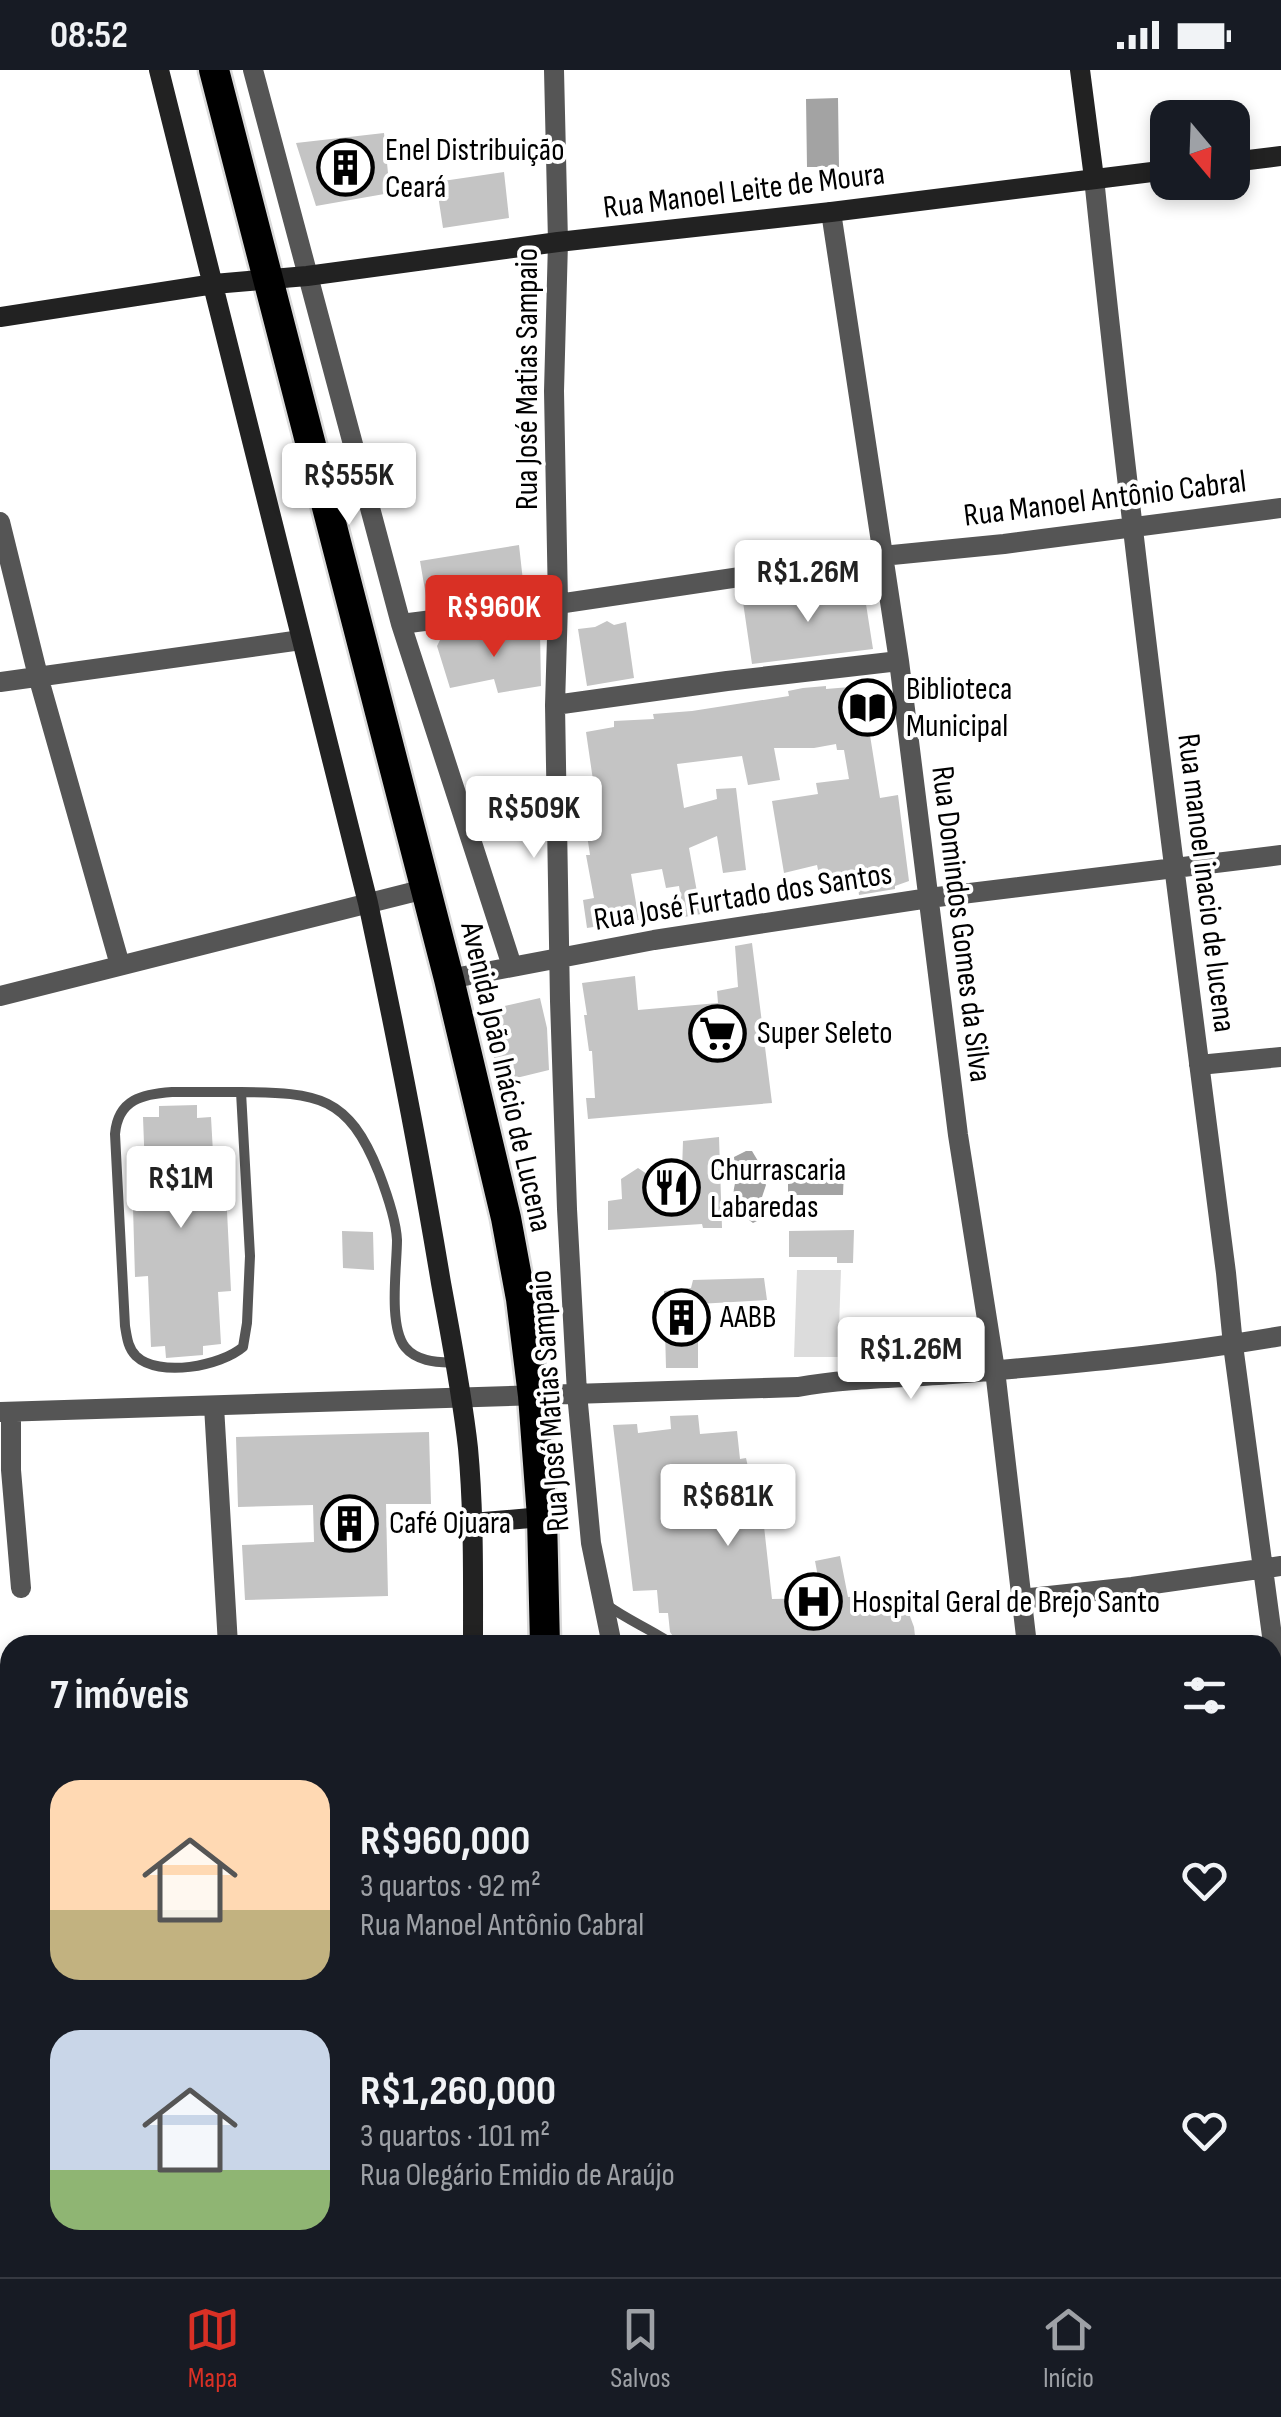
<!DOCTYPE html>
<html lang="pt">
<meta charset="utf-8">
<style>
:root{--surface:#171b24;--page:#242831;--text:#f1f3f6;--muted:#9ea1a6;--line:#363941;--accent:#d93025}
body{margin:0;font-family:"Sofia Sans Condensed",sans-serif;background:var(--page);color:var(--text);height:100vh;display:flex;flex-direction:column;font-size:38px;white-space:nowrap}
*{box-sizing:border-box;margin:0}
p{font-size:32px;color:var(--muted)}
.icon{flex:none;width:55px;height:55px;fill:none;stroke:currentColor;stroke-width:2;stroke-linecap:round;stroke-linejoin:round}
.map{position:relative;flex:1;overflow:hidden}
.panel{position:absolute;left:0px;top:1565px;width:1282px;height:642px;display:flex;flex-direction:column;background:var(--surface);border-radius:30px 30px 0 0;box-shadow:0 5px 15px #0003}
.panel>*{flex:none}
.needle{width:65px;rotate:161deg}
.tools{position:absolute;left:1150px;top:30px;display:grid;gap:20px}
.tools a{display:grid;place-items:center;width:100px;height:100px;border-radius:20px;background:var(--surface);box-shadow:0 5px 15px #0003;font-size:50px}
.price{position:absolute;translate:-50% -85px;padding:0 22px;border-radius:10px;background:#fff;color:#222;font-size:32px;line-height:65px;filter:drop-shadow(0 2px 5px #0008)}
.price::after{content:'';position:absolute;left:50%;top:60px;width:30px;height:22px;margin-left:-15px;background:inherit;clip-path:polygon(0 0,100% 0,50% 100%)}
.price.selected{background:var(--accent);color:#fff}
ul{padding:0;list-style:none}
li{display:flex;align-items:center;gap:30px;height:250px;padding:0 50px}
li span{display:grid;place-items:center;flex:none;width:280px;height:200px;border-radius:30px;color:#555}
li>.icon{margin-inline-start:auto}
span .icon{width:120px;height:120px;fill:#fffc;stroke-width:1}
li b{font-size:42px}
h2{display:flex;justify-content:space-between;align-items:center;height:120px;padding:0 50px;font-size:42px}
.status{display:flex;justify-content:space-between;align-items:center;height:70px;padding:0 50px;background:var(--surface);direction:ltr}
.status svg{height:28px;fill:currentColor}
.dock{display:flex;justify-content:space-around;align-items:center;height:140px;border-top:2px solid var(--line);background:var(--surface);font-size:28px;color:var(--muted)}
.dock a{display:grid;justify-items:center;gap:5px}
.dock .selected{color:var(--accent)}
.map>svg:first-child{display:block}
</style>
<div class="status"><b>08:52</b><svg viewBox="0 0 49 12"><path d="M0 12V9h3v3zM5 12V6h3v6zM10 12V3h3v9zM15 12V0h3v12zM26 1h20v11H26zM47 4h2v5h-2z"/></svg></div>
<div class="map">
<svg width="1281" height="2207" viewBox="0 0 1281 2207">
<rect width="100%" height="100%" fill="#fff"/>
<!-- green -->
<path fill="#dcdcdc" d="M797,1200H841L838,1287H794Z"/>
<!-- water -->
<path fill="#a3a3a3" d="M838,28L839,97H807L806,29Z
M746,1081H752L758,1091L750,1097L757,1105H761L766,1115L760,1133L763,1145L759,1150L753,1153L745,1147V1137C727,1122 736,1122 736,1103C736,1102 734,1088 734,1087Z
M788,1098L844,1099L843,1125H788Z"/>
<!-- building -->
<path fill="#c4c4c4" d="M384,63L390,123L316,136L296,73Z
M504,102L509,148L443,158L436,112Z
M519,475L524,520L427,532L420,491Z
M863,515L873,579L752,594L743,532Z
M607,551L614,555L626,552L634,608L587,616L578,559L595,557Z
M534,558L540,562L541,616L498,623L494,609L450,618L437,576L440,570Z
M877,613L884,657L869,659L880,728L898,725L909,811L895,816V819L859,825L856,805L820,809L817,795L784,803L772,731L818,724L816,713L849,709L844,680H837L836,674L814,678H774L780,710L748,715L742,686L677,694L684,738L717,729L716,719L736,718L746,800L723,803L717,766L689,778L701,844L684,847L679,816L666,818L662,799L631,804L639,850L587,858L583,830L594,828L586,785H590L584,745L577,746L574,720L594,717L586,662L614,657V651L654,649L653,644L692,641L789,626L788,621L803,618L826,616V619L850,617Z
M752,873L772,1033L588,1049L586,1028H595L592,981H589L584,945H587L582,913L635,906L638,940L718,933L717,921L738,917L735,876Z
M540,928L547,958L549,1000L500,1012L483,941Z
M197,1035V1048L211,1047L214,1101H225L231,1221L218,1222L221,1274L203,1276V1285L166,1288L165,1276L151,1277L148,1206L135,1207L132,1102L145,1101L143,1047H159V1036Z
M719,1067L722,1158H703L702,1154L608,1160V1131L622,1129L621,1109L638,1098L653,1108L669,1095L682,1101L683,1071Z
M854,1160L853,1193H837V1187H789V1161Z
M342,1161L373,1162L374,1200L343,1198Z
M764,1208L767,1230L698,1234V1298H666L664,1221L691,1218L693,1210Z
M698,1345L700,1364L737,1361L740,1389L746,1388L748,1397L774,1394L779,1427L761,1429L772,1529L822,1528L815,1491L840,1486L848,1527L902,1525L914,1557L916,1575H673L675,1569L670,1562L668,1543H659L657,1520L633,1521L613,1355L637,1354L638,1363L671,1359L670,1346Z
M429,1362L431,1434H386L388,1526L245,1530L242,1475L314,1472L313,1435L238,1437L236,1367Z"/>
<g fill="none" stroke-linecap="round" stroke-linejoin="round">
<defs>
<path id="highway" d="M214,0L449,909L506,1148L521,1229L533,1326L542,1447L545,1575
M562,2198V2207"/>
</defs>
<!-- highway casing -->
<use href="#highway" stroke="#dbdbdb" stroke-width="35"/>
<!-- lane -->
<path stroke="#555" stroke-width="10" d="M172,1022H241L250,1186L247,1253L243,1277C221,1296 159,1308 136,1286C128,1278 127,1268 125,1256L115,1064C118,1029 143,1024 172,1022Z
M241,1022C318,1023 348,1025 379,1103C387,1124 396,1149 397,1170C397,1197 388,1255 405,1277C417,1292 438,1292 455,1293
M607,1535C626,1549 646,1557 666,1570"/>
<!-- street -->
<path stroke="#555" stroke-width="20" d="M253,0L401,554L512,896
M554,0L558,172L554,321L558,534L555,635L560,931L567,1139L577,1323L591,1473L612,1575
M1094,108C1132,474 1179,838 1226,1203L1233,1275L1281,1633
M831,142L899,591L958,1065L995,1300L1027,1575
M0,452L38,606L120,895
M401,554L558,534L882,486L1004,474L1281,438
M0,612L301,570
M555,635L727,611L899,591
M449,909L654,870L929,828L1281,785
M0,926L425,819
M1199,995L1281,987
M214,1336L228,1575
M0,1342L798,1317C848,1308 901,1308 952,1304C1062,1295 1172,1285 1281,1266
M11,1342V1400L21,1518
M1021,1529L1132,1517L1281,1496
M1272,1781L1281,1780
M1272,2061L1281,2060
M1272,2088L1281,2087
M0,2184L10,2185
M631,2198V2207
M906,2198L908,2207
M1116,2198L1117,2207
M245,2207L246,2198"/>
<!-- secondary -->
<path stroke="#222" stroke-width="20" d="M159,0L368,833C395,959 420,1086 441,1213C451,1268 462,1323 468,1378C474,1443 473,1509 473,1575
M1080,0L1094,108
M1232,92L1281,86
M0,247L214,214L307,206L558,172L831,142L1168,100
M472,1453L542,1447
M488,2198V2207"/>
<!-- highway -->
<use href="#highway" stroke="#000" stroke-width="30"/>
</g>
<!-- icons -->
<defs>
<symbol id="building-ring" viewBox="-11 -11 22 22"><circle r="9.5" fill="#fff" stroke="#000" stroke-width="1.5"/><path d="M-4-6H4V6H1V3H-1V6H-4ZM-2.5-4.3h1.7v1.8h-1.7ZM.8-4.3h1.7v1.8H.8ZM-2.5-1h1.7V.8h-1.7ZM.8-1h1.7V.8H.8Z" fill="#000"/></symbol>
<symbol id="library-ring" viewBox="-11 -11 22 22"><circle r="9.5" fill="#fff" stroke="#000" stroke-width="1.5"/><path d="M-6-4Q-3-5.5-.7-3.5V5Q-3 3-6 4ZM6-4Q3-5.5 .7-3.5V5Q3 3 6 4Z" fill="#000"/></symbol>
<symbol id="supermarket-ring" viewBox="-11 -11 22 22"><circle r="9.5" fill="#fff" stroke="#000" stroke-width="1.5"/><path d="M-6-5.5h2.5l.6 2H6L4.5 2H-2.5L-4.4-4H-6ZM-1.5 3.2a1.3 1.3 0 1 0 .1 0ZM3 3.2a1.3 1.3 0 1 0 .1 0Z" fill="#000"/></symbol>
<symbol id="restaurant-ring" viewBox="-11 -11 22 22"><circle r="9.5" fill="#fff" stroke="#000" stroke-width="1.5"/><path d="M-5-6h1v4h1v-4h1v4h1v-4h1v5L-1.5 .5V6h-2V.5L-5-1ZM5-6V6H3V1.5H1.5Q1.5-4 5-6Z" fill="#000"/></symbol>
<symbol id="hospital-ring" viewBox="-11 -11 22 22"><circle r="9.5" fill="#fff" stroke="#000" stroke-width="1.5"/><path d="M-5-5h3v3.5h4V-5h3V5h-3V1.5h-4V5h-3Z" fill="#000"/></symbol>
</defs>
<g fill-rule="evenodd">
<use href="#building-ring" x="314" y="66" width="63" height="63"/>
<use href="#library-ring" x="836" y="606" width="63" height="63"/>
<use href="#supermarket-ring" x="686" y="932" width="63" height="63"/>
<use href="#restaurant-ring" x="640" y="1086" width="63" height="63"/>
<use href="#building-ring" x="650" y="1216" width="63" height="63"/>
<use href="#building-ring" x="318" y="1422" width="63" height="63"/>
<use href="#hospital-ring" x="782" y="1500" width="63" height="63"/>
</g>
<g text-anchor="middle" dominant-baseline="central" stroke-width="8" stroke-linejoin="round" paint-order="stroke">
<!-- poi labels -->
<g font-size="32" fill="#000" stroke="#fff" text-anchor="start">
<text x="385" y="80">Enel Distribuição<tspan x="385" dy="37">Ceará</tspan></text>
<text x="906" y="619">Biblioteca<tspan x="906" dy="37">Municipal</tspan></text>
<text x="757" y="963">Super Seleto</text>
<text x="710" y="1100">Churrascaria<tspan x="710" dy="37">Labaredas</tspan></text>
<text x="720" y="1247">AABB</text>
<text x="389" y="1453">Café Ojuara</text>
<text x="852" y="1532">Hospital Geral de Brejo Santo</text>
</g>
<!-- street labels -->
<g font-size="32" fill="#000" stroke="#fff">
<text transform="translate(744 121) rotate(-7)">Rua Manoel Leite de Moura</text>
<text transform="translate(527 309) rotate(-90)">Rua José Matias Sampaio</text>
<text transform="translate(1105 429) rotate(-7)">Rua Manoel Antônio Cabral</text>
<text transform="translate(1206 813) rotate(83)">Rua manoel inacio de lucena</text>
<text transform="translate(743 827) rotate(-9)">Rua José Furtado dos Santos</text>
<text transform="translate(961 854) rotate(83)">Rua Domindos Gomes da Silva</text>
<text transform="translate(506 1007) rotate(77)">Avenida João Inácio de Lucena</text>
<text transform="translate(550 1331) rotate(-94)">Rua José Matias Sampaio</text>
</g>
</g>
</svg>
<div class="tools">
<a><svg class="needle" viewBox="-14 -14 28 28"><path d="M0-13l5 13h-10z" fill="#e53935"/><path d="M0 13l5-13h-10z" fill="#9ea1a6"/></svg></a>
</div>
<b class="price" style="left:349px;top:458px">R$555K</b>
<b class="price" style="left:808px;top:555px">R$1.26M</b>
<b class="price selected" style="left:494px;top:590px">R$960K</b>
<b class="price" style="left:534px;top:791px">R$509K</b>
<b class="price" style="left:181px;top:1161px">R$1M</b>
<b class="price" style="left:911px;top:1332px">R$1.26M</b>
<b class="price" style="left:728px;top:1479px">R$681K</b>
<section class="panel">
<h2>7 imóveis<svg class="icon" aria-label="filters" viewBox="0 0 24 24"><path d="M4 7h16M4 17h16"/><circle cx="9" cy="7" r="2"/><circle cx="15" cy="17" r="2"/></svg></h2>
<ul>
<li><span style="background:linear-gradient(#ffd9b3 65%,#c2b280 0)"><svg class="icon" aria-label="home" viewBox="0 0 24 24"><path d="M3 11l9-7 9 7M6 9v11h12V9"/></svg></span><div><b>R$960,000</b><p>3 quartos · 92 m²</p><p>Rua Manoel Antônio Cabral</p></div><svg class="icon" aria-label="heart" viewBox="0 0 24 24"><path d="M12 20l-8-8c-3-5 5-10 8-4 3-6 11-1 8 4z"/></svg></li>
<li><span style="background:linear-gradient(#c9d6e8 70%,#8fb573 0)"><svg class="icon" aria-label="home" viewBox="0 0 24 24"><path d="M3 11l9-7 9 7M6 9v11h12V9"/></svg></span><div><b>R$1,260,000</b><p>3 quartos · 101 m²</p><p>Rua Olegário Emidio de Araújo</p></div><svg class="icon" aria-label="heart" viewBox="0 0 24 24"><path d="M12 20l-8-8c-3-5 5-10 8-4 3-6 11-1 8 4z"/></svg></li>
</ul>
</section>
</div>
<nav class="dock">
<a class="selected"><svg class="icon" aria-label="map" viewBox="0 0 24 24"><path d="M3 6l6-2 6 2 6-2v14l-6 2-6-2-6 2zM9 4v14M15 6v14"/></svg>Mapa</a>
<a><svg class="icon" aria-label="saved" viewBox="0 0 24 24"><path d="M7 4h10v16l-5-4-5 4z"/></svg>Salvos</a>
<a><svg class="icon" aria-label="home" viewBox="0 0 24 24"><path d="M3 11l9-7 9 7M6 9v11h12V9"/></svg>Início</a>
</nav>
